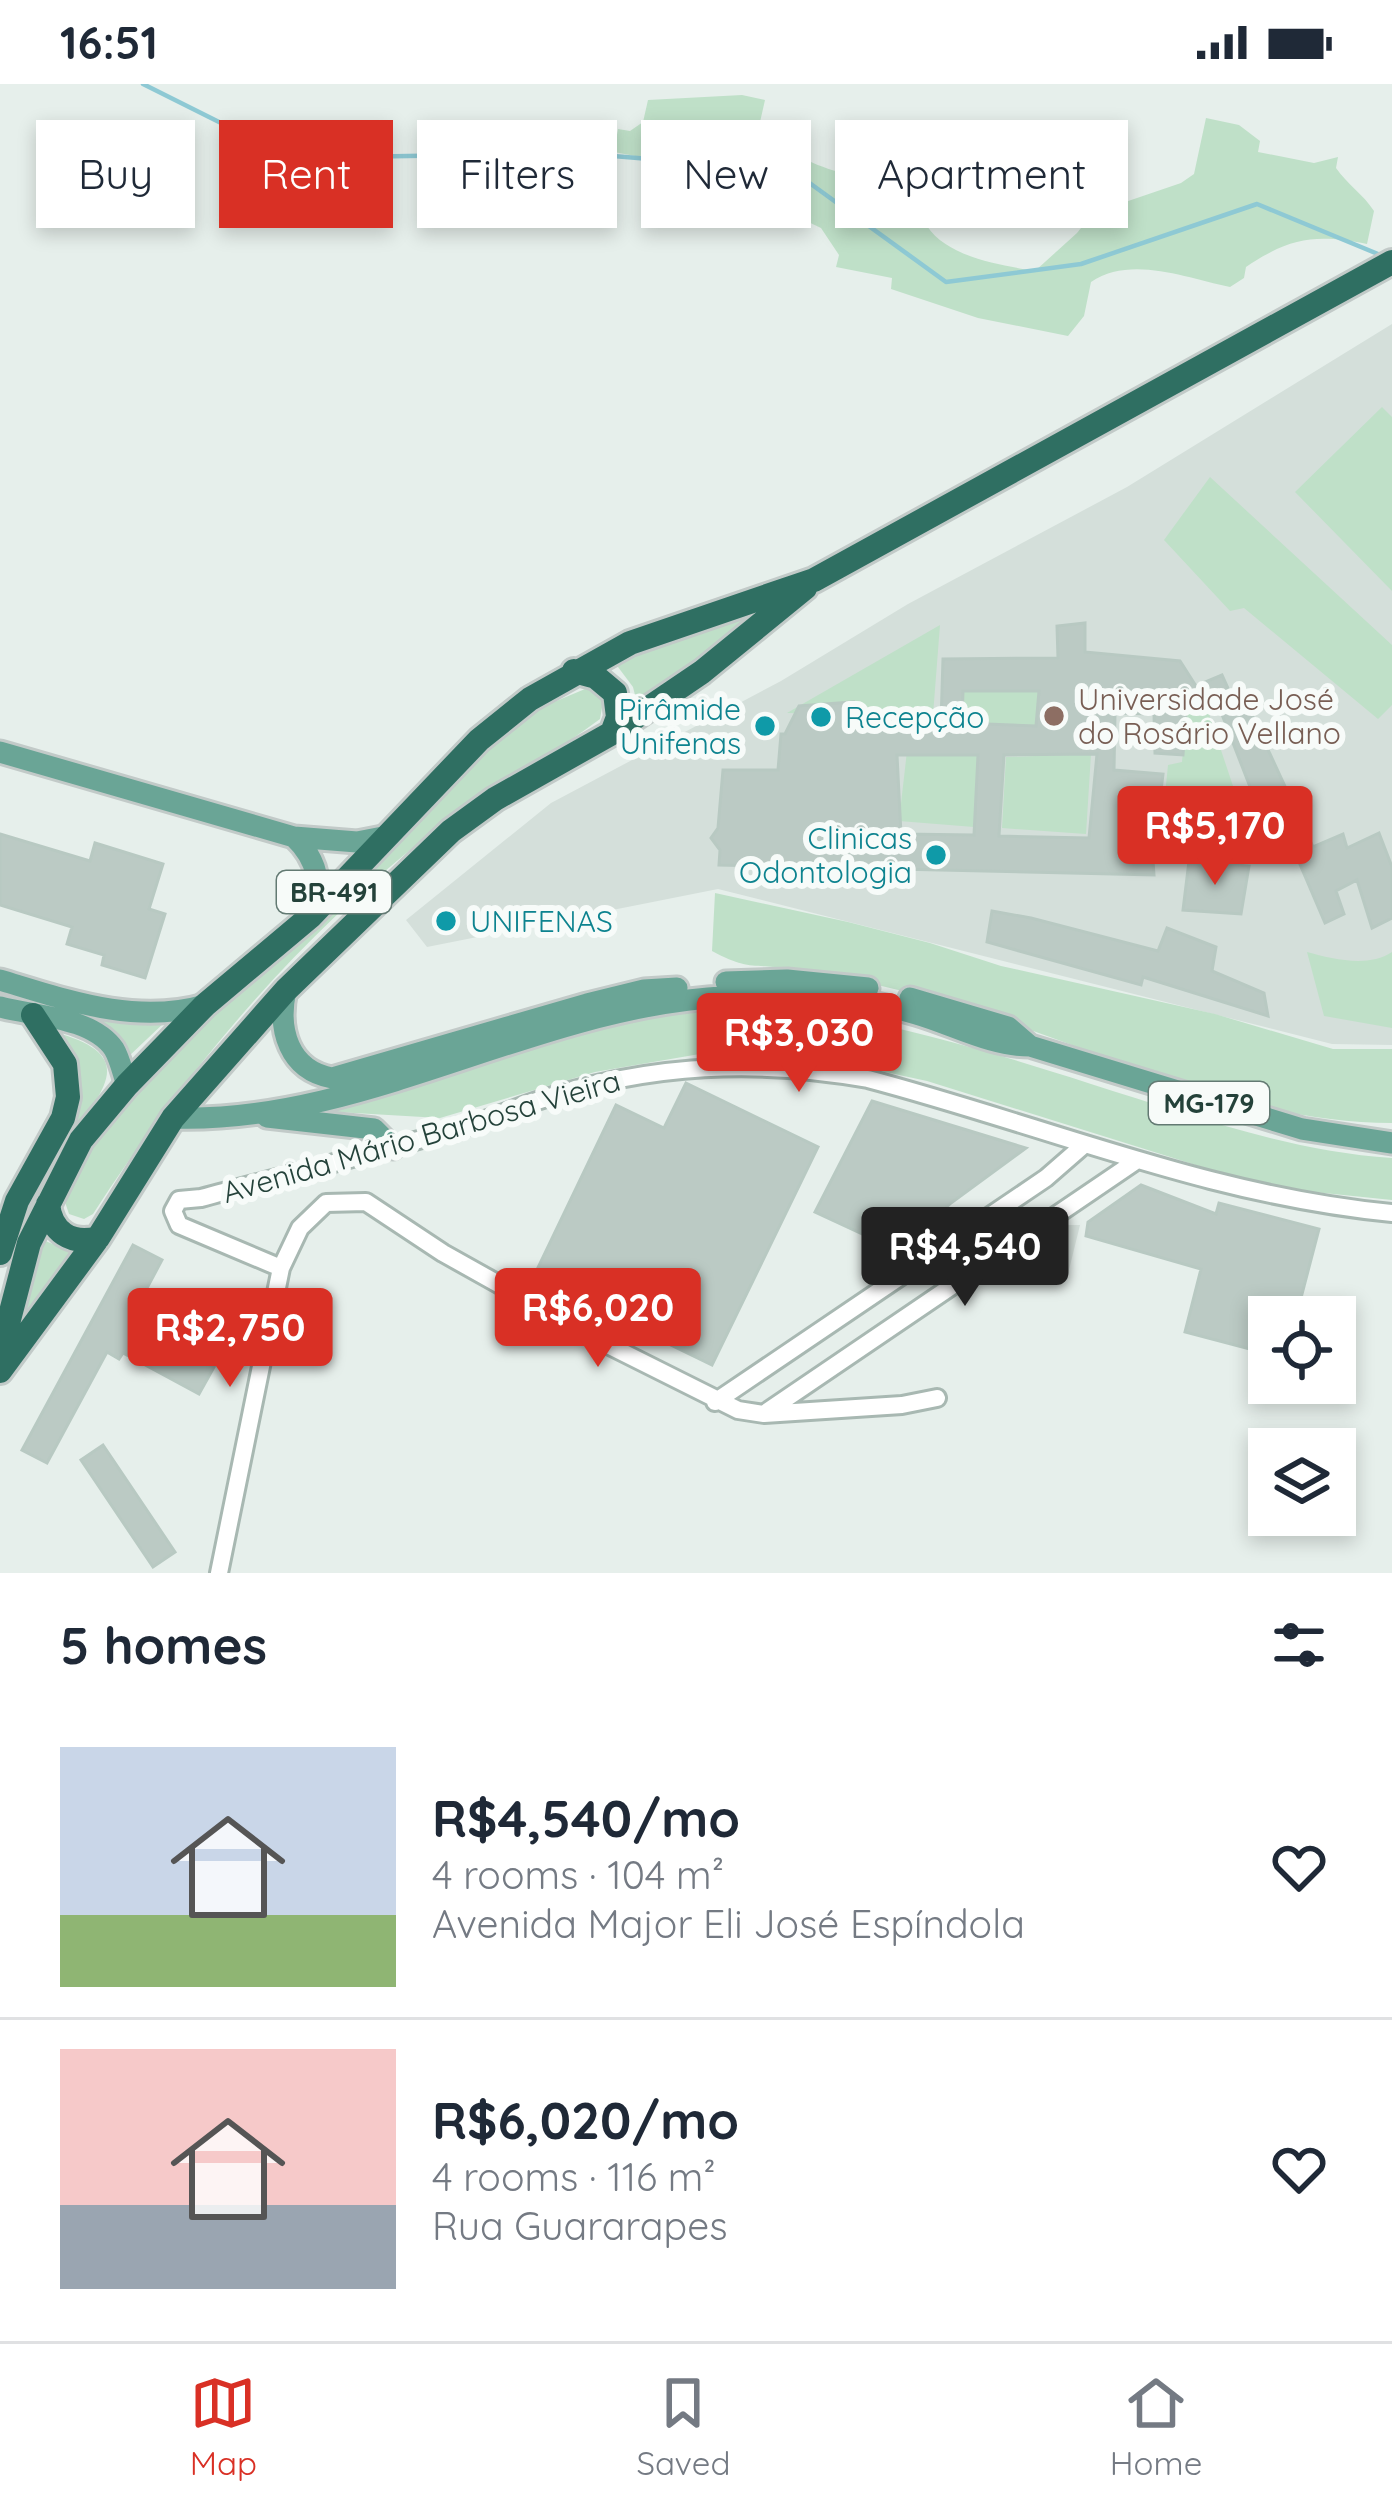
<!DOCTYPE html>
<meta charset="utf-8">
<style>
:root{--surface:#fff;--page:#f2f2f3;--text:#1f2937;--muted:#747a83;--line:#e0e1e3;--accent:#d93025}
body{margin:0;font-family:Quicksand,sans-serif;background:var(--page);color:var(--text);height:100vh;display:flex;flex-direction:column;font-size:45px;white-space:nowrap}
*{box-sizing:border-box;margin:0}
p{font-size:39px;color:var(--muted)}
.icon{flex:none;width:66px;height:66px;fill:none;stroke:currentColor;stroke-width:2;stroke-linecap:round;stroke-linejoin:round}
.map{position:relative;height:1489px;overflow:hidden}
.details{display:flex;flex-direction:column;background:var(--surface);flex:1}
.details>*{flex:none}
.hud{position:absolute;left:36px;top:36px;width:1320px;height:108px;display:flex;gap:24px}
.tools{position:absolute;left:1248px;top:1212px;display:grid;gap:24px}
.tools a{display:grid;place-items:center;width:108px;height:108px;border-radius:0px;background:var(--surface);box-shadow:0 6px 18px #0003;font-size:60px}
.price{position:absolute;translate:-50% -102px;padding:0 27px;border-radius:12px;background:var(--accent);color:#fff;font-size:39px;line-height:78px;filter:drop-shadow(0 3px 6px #0008)}
.price::after{content:'';position:absolute;left:50%;top:72px;width:36px;height:27px;margin-left:-18px;background:inherit;clip-path:polygon(0 0,100% 0,50% 100%)}
.price.on{background:#222;color:#fff}
ul{padding:0;list-style:none}
li{display:flex;align-items:center;gap:36px;height:300px;padding:0 60px}
li+li{border-top:3px solid var(--line)}
li span{display:grid;place-items:center;flex:none;width:336px;height:240px;border-radius:0px;color:#555}
li>.icon{margin-inline-start:auto}
span .icon{width:144px;height:144px;fill:#fffc;stroke-width:1}
li b{font-size:51px}
h2{display:flex;justify-content:space-between;align-items:center;height:144px;padding:0 60px;font-size:51px}
.tag{padding:0 42px;border-radius:0px;background:var(--surface);box-shadow:0 6px 18px #0003;font-size:42px;line-height:108px}
.tag.on{background:var(--accent);color:#fff}
.status{display:flex;justify-content:space-between;align-items:center;height:84px;padding:0 60px;background:var(--surface);direction:ltr}
.status svg{height:33px;fill:currentColor}
.menu{display:flex;justify-content:space-around;align-items:center;height:168px;border-top:3px solid var(--line);background:var(--surface);font-size:33px;color:var(--muted)}
.menu a{display:grid;justify-items:center;gap:6px}
.menu .on{color:var(--accent)}
.map>svg:first-child{display:block}
</style>
<div class="status"><b>16:51</b><svg viewBox="0 0 49 12"><path d="M0 12V9h3v3zM5 12V6h3v6zM10 12V3h3v9zM15 12V0h3v12zM26 1h20v11H26zM47 4h2v5h-2z"/></svg></div>
<div class="map">
<svg width="1392" height="1489" viewBox="0 0 1392 1489">
<rect width="100%" height="100%" fill="#e6efeb"/>
<!-- built -->
<path fill="#d4dfda" d="M1392,240V961L1332,960L718,805L427,863L406,836L551,719L781,597L908,520L1127,403Z
M1068,1141H1080L1068,1190L1019,1174Z"/>
<!-- green -->
<path fill="#bfe0c8" d="M742,11L765,16L760,38C793,89 879,97 933,108L927,142C947,173 1000,181 1035,187L1077,149L1093,129L1181,99L1194,90L1206,34L1239,41L1260,57L1258,68L1314,79L1338,73L1336,84C1347,100 1363,110 1374,127L1367,160C1317,150 1290,153 1246,183L1244,194L1230,203C1186,194 1131,171 1091,198L1084,232L1068,252L978,234L891,205L892,194L836,183L839,171L821,144L693,83L614,68L618,45L630,47L643,38L648,16Z
M1382,323L1392,333V507L1295,408Z
M1210,393L1392,561V621L1378,635L1244,524L1230,527L1164,456Z
M777,517L660,607L637,619L633,603L615,579L640,563Z
M940,541L933,631L787,629L799,622Z
M585,605L596,608L603,618L600,635C544,677 481,709 426,753C293,859 185,988 93,1130L84,1135L69,1130L64,1115L87,1066L117,1021L501,653L542,623Z
M963,607H1039L1036,642L962,639Z
M1203,612L1249,750L1161,751L1168,681L1182,678L1187,615Z
M907,667L978,670L974,743L899,737Z
M1091,670L1086,750L1002,744L1006,673Z
M715,809L848,838L930,859L1001,882L1215,930L1333,965H1392V1039C1229,1039 1080,953 925,913C882,901 835,891 790,885C752,879 749,887 712,867Z
M1307,868C1333,875 1368,884 1392,868V944L1324,932Z
M0,905L166,937L127,974L124,965L0,917Z
M781,921C891,939 986,966 1091,1000C1190,1031 1288,1067 1392,1074V1116L1266,1103L927,997L820,974L723,966L595,988L440,1034L320,1027L585,945L706,922Z
M54,948C143,972 101,1007 65,1061L79,1022L78,995Z
M41,1155L71,1168L10,1264Z"/>
<g fill="none" stroke-linecap="round" stroke-linejoin="round">
<!-- stream -->
<path stroke="#8ec9d4" stroke-width="4.5" d="M143,0L291,74L577,69L793,87L946,198L1081,180L1257,120L1378,170"/>
</g>
<!-- building -->
<path fill="#bbcac4" stroke="#b8c9c2" stroke-width="3" fill-rule="evenodd" d="M1085,539V568L1180,577L1196,602L1222,591L1236,622L1246,618L1313,763L1343,750L1347,764L1379,749L1392,783V834L1372,844L1357,796L1336,807L1344,830L1325,839L1290,757L1273,762L1214,610L1187,615L1183,671L1155,669L1154,630L1115,629L1114,686L1163,690L1156,748L1151,747L1154,791L719,781L720,766L711,754L718,744L723,686H778L781,650H785L799,622L853,618L848,636L941,639L943,575L1058,574L1057,542ZM963,607H1039L1036,642L962,639ZM1097,670L1089,754L999,752L1004,671ZM897,671H978L974,751L901,750Z
M0,750L90,777L95,759L163,780L149,825L165,830L145,894L102,881L104,871L67,860L72,843L0,821Z
M1189,777L1249,782L1241,830L1183,826Z
M992,827L1031,834L1158,867L1167,844L1216,863L1212,887L1264,909L1268,932L1143,893L1141,901L987,858Z
M686,999L818,1063L712,1281L533,1194L616,1021L664,1044Z
M872,1017L1026,1064L951,1119L899,1167L815,1128Z
M1141,1101L1216,1130L1219,1119L1319,1145L1296,1233H1269V1270L1185,1248L1201,1185L1086,1152L1088,1138Z
M133,1161L162,1176L147,1204L205,1236L200,1245L215,1253L202,1276L214,1283L199,1310L123,1269L119,1275L107,1268L47,1379L22,1366Z
M103,1361L175,1468L153,1483L81,1376Z"/>
<g fill="none" stroke-linecap="round" stroke-linejoin="round">
<defs>
<path id="minor" d="M281,1184L179,1141L173,1127L179,1116L201,1114C287,1091 372,1070 457,1045C487,1037 514,1024 543,1015C651,980 757,975 868,995C1043,1041 1210,1112 1392,1129
M715,1318L1046,1094L1085,1060
M765,1329L1136,1077
M219,1489L281,1184L300,1144L326,1119L366,1118L443,1169L602,1258L738,1326L764,1330L902,1321L937,1314"/>
<path id="major" d="M0,668L294,753L357,758L388,752
M294,753C318,776 323,802 311,832
M0,896C67,916 135,941 205,921
M726,898L787,896L868,904
M286,906C277,946 289,986 332,994L587,920L644,906L677,904
M910,914L1008,943L1030,962
M0,923C34,932 92,933 114,965C120,975 123,990 127,1001
M267,1033L374,1045L393,1064
M173,1034C351,1040 514,937 689,916C763,907 844,908 916,930C954,941 990,962 1030,962L1302,1045L1392,1059"/>
<path id="highway" d="M574,587L596,593L615,609L618,633L612,649
M48,1120C51,1148 71,1161 98,1154
M0,1169L17,1117L63,1034L68,1013L65,980L33,931
M0,1270L29,1159L81,1056L127,1001L205,921L311,832L479,656L530,615L630,559L814,496L1392,178
M0,1287L98,1154L173,1034L286,906L451,747L495,715L612,649L702,588L805,504"/>
</defs>
<!-- minor casing -->
<use href="#minor" stroke="#a8b8b2" stroke-width="22"/>
<!-- major casing -->
<use href="#major" stroke="#c2cac8" stroke-width="27"/>
<!-- highway casing -->
<use href="#highway" stroke="#c2cac8" stroke-width="30"/>
<!-- minor -->
<use href="#minor" stroke="#fff" stroke-width="16"/>
<!-- major -->
<use href="#major" stroke="#6aa596" stroke-width="21"/>
<!-- highway -->
<use href="#highway" stroke="#2f6f62" stroke-width="24"/>
</g>
<!-- markers -->
<circle fill="#8d6e63" stroke="#f7fbf9" stroke-width="4.5" cx="1054" cy="632" r="12"/>
<g fill="#0f9aa8" stroke="#f7fbf9" stroke-width="4.5">
<circle cx="821" cy="633" r="12"/>
<circle cx="765" cy="642" r="12"/>
<circle cx="936" cy="771" r="12"/>
<circle cx="446" cy="837" r="12"/>
</g>
<g text-anchor="middle" dominant-baseline="central" stroke-width="12" stroke-linejoin="round" paint-order="stroke">
<!-- shield labels -->
<g fill="#f7fbf9" stroke="#637a73" stroke-width="3">
<rect x="277" y="787" width="114" height="42" rx="9"/>
<rect x="1149" y="998" width="120" height="42" rx="9"/>
</g>
<g font-size="27" font-weight="bold" fill="#24423a">
<text x="334" y="808">BR-491</text>
<text x="1209" y="1019">MG-179</text>
</g>
<!-- education labels -->
<g font-size="30" fill="#785e54" stroke="#f7fbf9" text-anchor="start">
<text x="1078" y="615">Universidade José<tspan x="1078" dy="34">do Rosário Vellano</tspan></text>
</g>
<!-- culture labels -->
<g font-size="30" fill="#0d838f" stroke="#f7fbf9" text-anchor="end">
<text x="741" y="625">Pirâmide<tspan x="741" dy="34">Unifenas</tspan></text>
<text x="845" y="633" text-anchor="start">Recepção</text>
<text x="912" y="754">Clinicas<tspan x="912" dy="34">Odontologia</tspan></text>
<text x="470" y="837" text-anchor="start">UNIFENAS</text>
</g>
<!-- street labels -->
<g font-size="30" fill="#24423a" stroke="#f7fbf9">
<text transform="translate(421 1052) rotate(-16)">Avenida Mário Barbosa Vieira</text>
</g>
</g>
</svg>
<div class="tools">
<a><svg class="icon" aria-label="locate" viewBox="0 0 24 24"><circle cx="12" cy="12" r="6"/><path d="M12 2v4M12 18v4M2 12h4M18 12h4"/></svg></a>
<a><svg class="icon" aria-label="layers" viewBox="0 0 24 24"><path d="M12 4l9 5-9 5-9-5zM3 14l9 5 9-5"/></svg></a>
</div>
<b class="price" style="left:1215px;top:804px">R$5,170</b>
<b class="price" style="left:799px;top:1011px">R$3,030</b>
<b class="price on" style="left:965px;top:1225px">R$4,540</b>
<b class="price" style="left:598px;top:1286px">R$6,020</b>
<b class="price" style="left:230px;top:1306px">R$2,750</b>
<div class="hud">
<a class="tag">Buy</a>
<a class="tag on">Rent</a>
<a class="tag">Filters</a>
<a class="tag">New</a>
<a class="tag">Apartment</a>
</div>
</div>
<section class="details">
<h2>5 homes<svg class="icon" aria-label="filters" viewBox="0 0 24 24"><path d="M4 7h16M4 17h16"/><circle cx="9" cy="7" r="2"/><circle cx="15" cy="17" r="2"/></svg></h2>
<ul>
<li><span style="background:linear-gradient(#c9d6e8 70%,#8fb573 0)"><svg class="icon" aria-label="home" viewBox="0 0 24 24"><path d="M3 11l9-7 9 7M6 9v11h12V9"/></svg></span><div><b>R$4,540/mo</b><p>4 rooms · 104 m²</p><p>Avenida Major Eli José Espíndola</p></div><svg class="icon" aria-label="heart" viewBox="0 0 24 24"><path d="M12 20l-8-8c-3-5 5-10 8-4 3-6 11-1 8 4z"/></svg></li>
<li><span style="background:linear-gradient(#f6c9c9 65%,#9aa5b1 0)"><svg class="icon" aria-label="home" viewBox="0 0 24 24"><path d="M3 11l9-7 9 7M6 9v11h12V9"/></svg></span><div><b>R$6,020/mo</b><p>4 rooms · 116 m²</p><p>Rua Guararapes</p></div><svg class="icon" aria-label="heart" viewBox="0 0 24 24"><path d="M12 20l-8-8c-3-5 5-10 8-4 3-6 11-1 8 4z"/></svg></li>
</ul>
</section>
<nav class="menu">
<a class="on"><svg class="icon" aria-label="map" viewBox="0 0 24 24"><path d="M3 6l6-2 6 2 6-2v14l-6 2-6-2-6 2zM9 4v14M15 6v14"/></svg>Map</a>
<a><svg class="icon" aria-label="saved" viewBox="0 0 24 24"><path d="M7 4h10v16l-5-4-5 4z"/></svg>Saved</a>
<a><svg class="icon" aria-label="home" viewBox="0 0 24 24"><path d="M3 11l9-7 9 7M6 9v11h12V9"/></svg>Home</a>
</nav>
